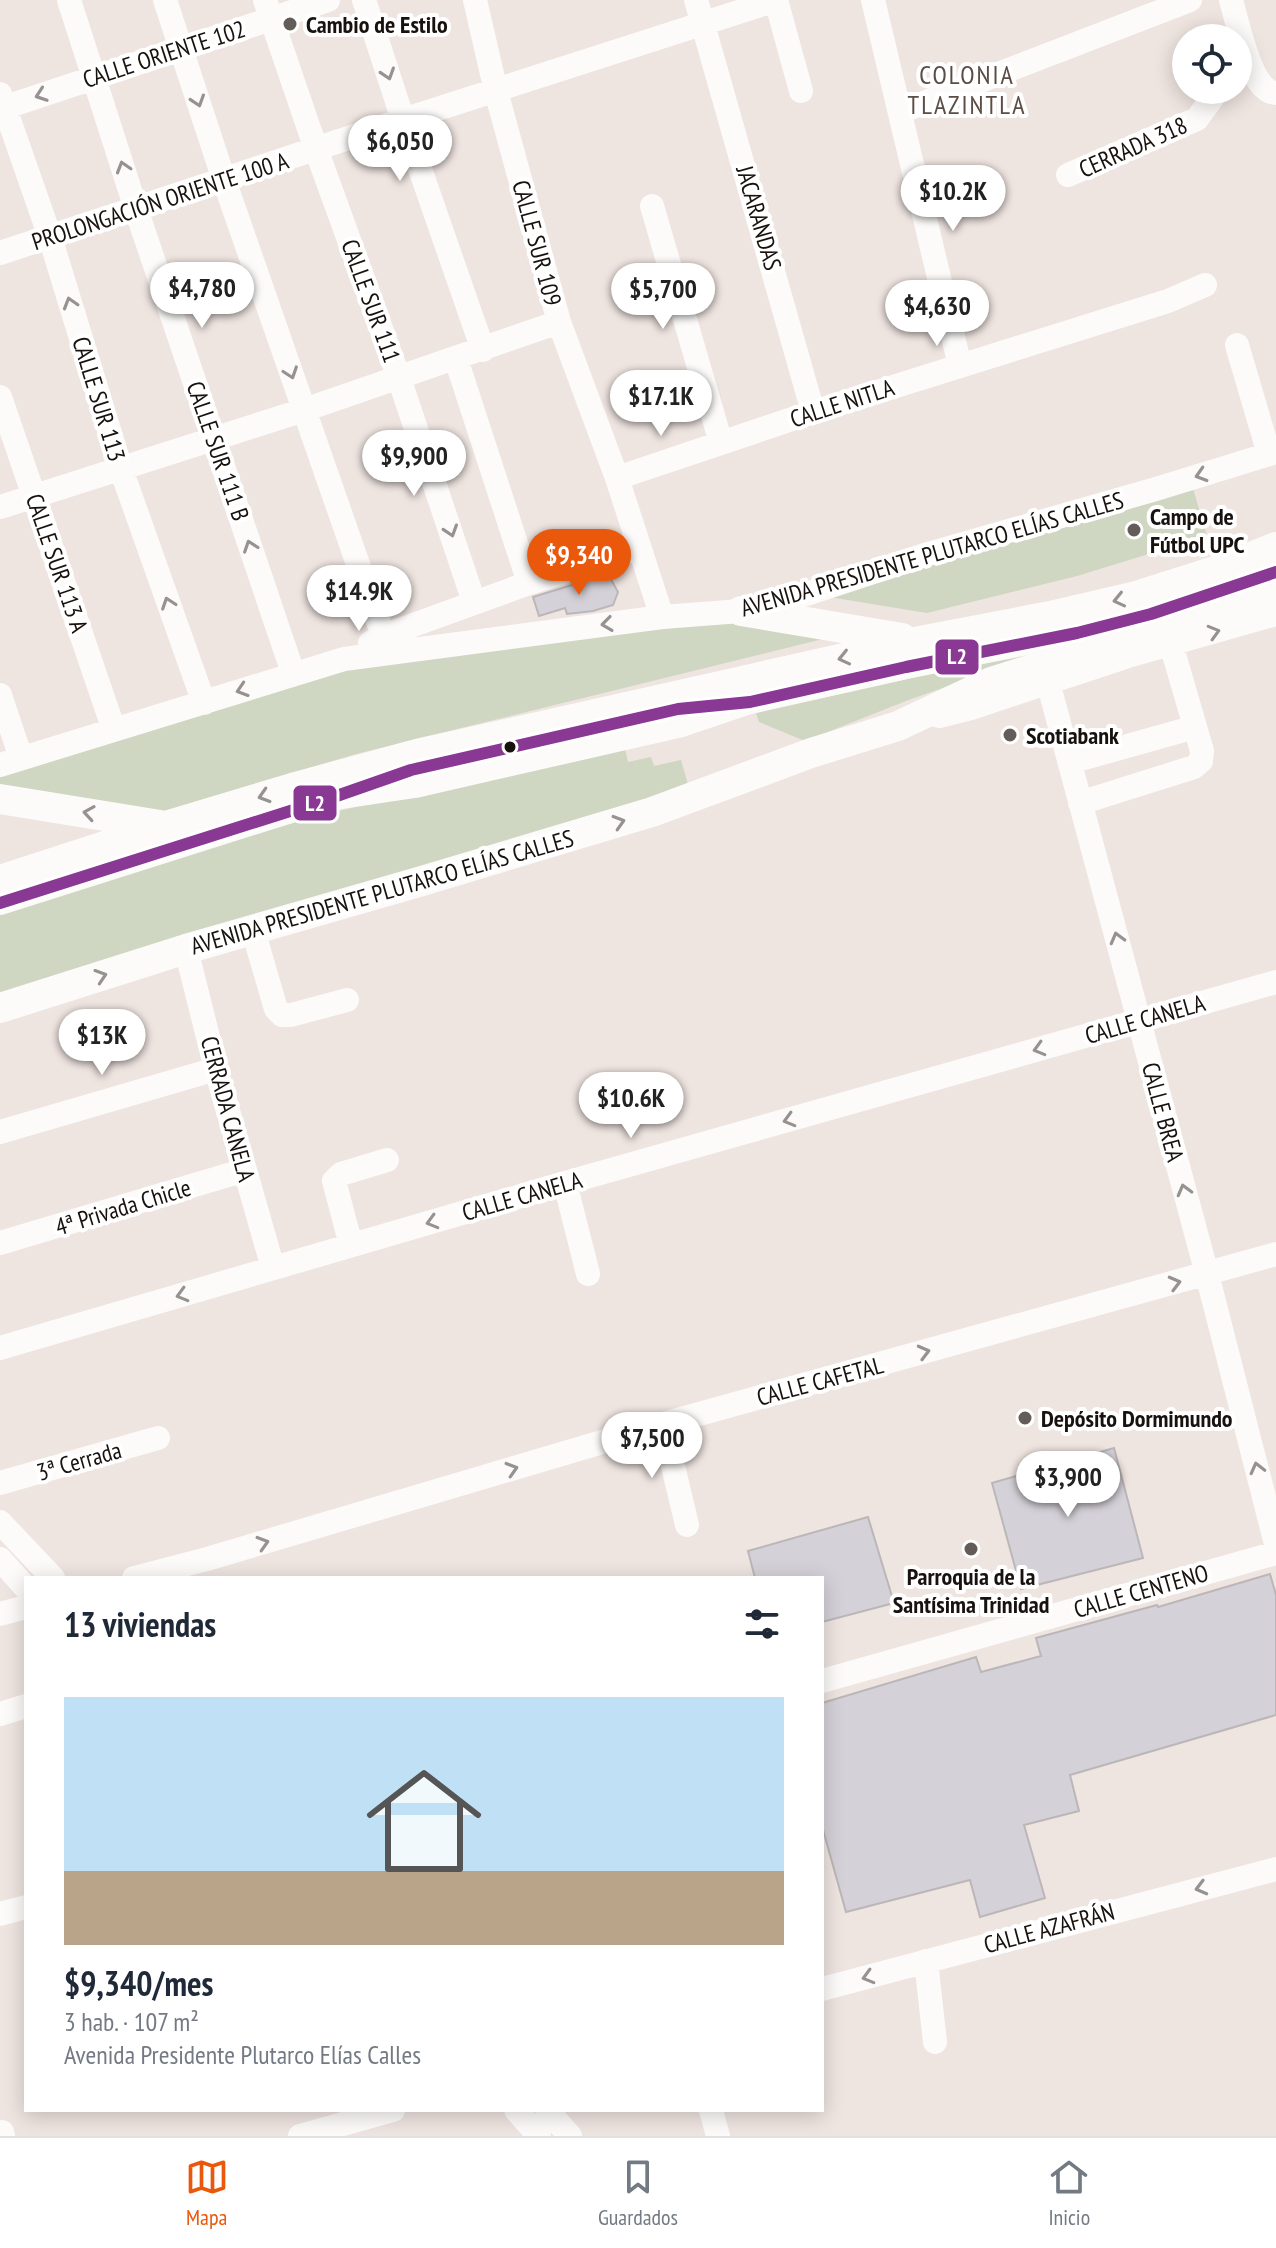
<!DOCTYPE html>
<html lang="es">
<meta charset="utf-8">
<style>
:root{--surface:#fff;--page:#f2f2f3;--text:#1f2937;--muted:#747a83;--line:#e0e1e3;--accent:#ea580c}
body{margin:0;font-family:"PT Sans Narrow",sans-serif;background:var(--page);color:var(--text);height:100vh;display:flex;flex-direction:column;font-size:30px;white-space:nowrap}
*{box-sizing:border-box;margin:0}
p{font-size:26px;color:var(--muted)}
.icon{flex:none;width:44px;height:44px;fill:none;stroke:currentColor;stroke-width:2;stroke-linecap:round;stroke-linejoin:round}
.map{position:relative;flex:1;overflow:hidden}
.sheet{position:absolute;left:24px;top:1576px;width:800px;height:536px;display:flex;flex-direction:column;background:var(--surface);border-radius:0px;box-shadow:0 4px 20px #0003}
.sheet>*{flex:none}
.controls{position:absolute;left:1172px;top:24px;display:grid;gap:16px}
.controls a{display:grid;place-items:center;width:80px;height:80px;border-radius:50%;background:var(--surface);box-shadow:0 4px 20px #0003;font-size:40px}
.price{position:absolute;translate:-50% -68px;padding:0 18px;border-radius:28px;background:#fff;color:#222;font-size:26px;line-height:52px;filter:drop-shadow(0 2px 4px #0008)}
.price::after{content:'';position:absolute;left:50%;top:48px;width:24px;height:18px;margin-left:-12px;background:inherit;clip-path:polygon(0 0,100% 0,50% 100%)}
.price.on{background:var(--accent);color:#fff}
ul{padding:0;list-style:none}
li{display:grid;align-content:center;gap:16px;height:424px;padding:0 40px}
li+li{border-top:2px solid var(--line)}
li span{display:grid;place-items:center;height:248px;border-radius:0px;color:#555}
li>.icon{margin-inline-start:auto}
span .icon{width:144px;height:144px;fill:#fffc;stroke-width:1}
li b{font-size:34px}
h2{display:flex;justify-content:space-between;align-items:center;height:96px;padding:0 40px;font-size:34px}
.menu{display:flex;justify-content:space-around;align-items:center;height:112px;border-top:2px solid var(--line);background:var(--surface);font-size:22px;color:var(--muted)}
.menu a{display:grid;justify-items:center;gap:4px}
.menu .on{color:var(--accent)}
.map>svg:first-child{display:block}
</style>
<div class="map">
<svg width="1276" height="2136" viewBox="0 0 1276 2136">
<rect width="100%" height="100%" fill="#eee4e0"/>
<!-- green -->
<path fill="#cfd6c2" d="M1192,485L1207,536L1077,576L927,613L811,594Z
M726,622L827,638L356,754L150,815L0,785V770L348,665Z
M1046,652L911,699L805,741L759,722L756,713L930,674Z
M624,745L628,762L651,757L654,766L681,760L689,788L0,1001V914L237,839L321,815Z"/>
<!-- building -->
<path fill="#d5d1d8" stroke="#bbb7b8" stroke-width="2" d="M608,574L618,592L613,605L593,611L567,614L565,608L539,616L533,597Z
M1114,1448L1143,1558L1021,1589L992,1483Z
M868,1517L894,1603L822,1622V1578H755L748,1551Z
M1270,1574L1276,1595V1715L1070,1775L1079,1811L1024,1825L1045,1898L980,1917L970,1880L846,1912L822,1826V1703L976,1657L981,1672L1041,1656L1036,1638L1157,1605L1158,1607Z"/>
<g fill="none" stroke-linecap="round" stroke-linejoin="round">
<!-- minor -->
<path stroke="#fcfbfa" stroke-width="24" d="M69,0L136,209L293,673
M165,0L224,180L383,636
M265,0L316,149L399,378L474,602
M364,0L403,120L483,350
M475,0L496,91L559,322L617,478L662,617
M696,0L813,412
M776,0L801,91
M873,0L960,366
M1231,0C1237,21 1248,75 1265,88C1269,92 1270,92 1276,93
M0,94L50,237L121,469L204,703
M0,109L328,0
M900,112L1190,0
M1068,175L1197,119L1218,90
M652,206L721,443
M0,253L403,120L776,0
M1237,345L1269,454
M456,359L529,583
M0,397L114,730
M617,478L813,412L1168,301L1205,285
M0,507L304,410L559,322
M370,643L383,636L529,583L639,548
M1048,682L1207,1274L1276,1544
M0,695L21,758
M939,716L971,708L1128,656L1276,614
M1070,762L1195,727
M0,765L344,659L662,617L741,611L803,595L928,554L1156,489L1276,452
M328,799L415,786L682,725L750,702L906,667L1077,633L1151,614L1276,572
M1080,803L1194,767L1201,761L1202,751L1171,644
M0,903L341,795
M253,930L276,1009L282,1015H291L347,1000
M186,949L216,1069L273,1268
M0,1132L216,1069
M565,1183L588,1274
M0,1243L245,1170
M351,1245L334,1181L341,1174L387,1160
M0,1348L565,1183L1276,982
M663,1424L687,1525
M0,1483L158,1438
M0,1522L53,1578
M0,1559L26,1588
M134,1578L207,1559L663,1424L1276,1254
M0,1614L26,1607
M822,1681L1276,1553
M0,1714L26,1706
M0,1914L26,1907
M926,1961L935,2042
M822,1989L1276,1869
M516,2110L539,2136
M547,2110L570,2136
M711,2110L718,2136
M2,2132L3,2136
M300,2136L393,2110"/>
<!-- major -->
<path stroke="#fcfbfa" stroke-width="30" d="M741,611L902,638
M0,799L160,825
M0,880L166,826L292,788L417,754L920,641L1050,616L1136,596L1221,569L1276,547
M0,1008L186,949L422,881L652,812L811,753L898,726L991,682L1237,605L1276,589"/>
<defs>
<path id="bus-1" d="M0,903L328,799L411,770L678,709L750,702L906,667L1077,633L1151,614L1276,572"/>
</defs>
<!-- bus-1 casing -->
<use href="#bus-1" stroke="#fff" stroke-width="18"/>
<!-- bus-1 -->
<use href="#bus-1" stroke="#893894" stroke-width="12"/>
</g>
<!-- one-way arrows -->
<defs><path id="oneway-chevron" d="M-2-3.5L2.5 0L-2 3.5" fill="none" stroke-width="1.6" stroke-linecap="round" stroke-linejoin="round" transform="scale(2)"/></defs>
<g stroke="#959290">
<use href="#oneway-chevron" transform="translate(388 74) rotate(72)"/>
<use href="#oneway-chevron" transform="translate(41 95) rotate(161)"/>
<use href="#oneway-chevron" transform="translate(198 101) rotate(72)"/>
<use href="#oneway-chevron" transform="translate(123 167) rotate(-107)"/>
<use href="#oneway-chevron" transform="translate(70 303) rotate(-107)"/>
<use href="#oneway-chevron" transform="translate(291 373) rotate(71)"/>
<use href="#oneway-chevron" transform="translate(1201 475) rotate(163)"/>
<use href="#oneway-chevron" transform="translate(451 531) rotate(72)"/>
<use href="#oneway-chevron" transform="translate(250 546) rotate(-109)"/>
<use href="#oneway-chevron" transform="translate(1119 600) rotate(167)"/>
<use href="#oneway-chevron" transform="translate(168 603) rotate(-109)"/>
<use href="#oneway-chevron" transform="translate(607 624) rotate(172)"/>
<use href="#oneway-chevron" transform="translate(1214 632) rotate(-16)"/>
<use href="#oneway-chevron" transform="translate(844 658) rotate(167)"/>
<use href="#oneway-chevron" transform="translate(242 690) rotate(162)"/>
<use href="#oneway-chevron" transform="translate(264 796) rotate(163)"/>
<use href="#oneway-chevron" transform="translate(89 813) rotate(-171)"/>
<use href="#oneway-chevron" transform="translate(619 822) rotate(-17)"/>
<use href="#oneway-chevron" transform="translate(1117 938) rotate(-105)"/>
<use href="#oneway-chevron" transform="translate(101 976) rotate(-18)"/>
<use href="#oneway-chevron" transform="translate(1039 1049) rotate(164)"/>
<use href="#oneway-chevron" transform="translate(789 1120) rotate(164)"/>
<use href="#oneway-chevron" transform="translate(1184 1190) rotate(-105)"/>
<use href="#oneway-chevron" transform="translate(432 1222) rotate(164)"/>
<use href="#oneway-chevron" transform="translate(1175 1283) rotate(-15)"/>
<use href="#oneway-chevron" transform="translate(182 1295) rotate(164)"/>
<use href="#oneway-chevron" transform="translate(924 1352) rotate(-15)"/>
<use href="#oneway-chevron" transform="translate(1257 1468) rotate(-104)"/>
<use href="#oneway-chevron" transform="translate(512 1469) rotate(-17)"/>
<use href="#oneway-chevron" transform="translate(263 1543) rotate(-17)"/>
<use href="#oneway-chevron" transform="translate(1201 1888) rotate(165)"/>
<use href="#oneway-chevron" transform="translate(868 1977) rotate(164)"/>
</g>
<!-- markers -->
<g fill="#635c58" stroke="#fff" stroke-width="3">
<circle cx="290" cy="24" r="8"/>
<circle cx="1134" cy="530" r="8"/>
<circle cx="1010" cy="735" r="8"/>
<circle cx="1025" cy="1418" r="8"/>
<circle cx="971" cy="1549" r="8"/>
</g>
<circle fill="#18120f" stroke="#fff" stroke-width="3" cx="510" cy="747" r="7"/>
<g text-anchor="middle" dominant-baseline="central" stroke-width="8" stroke-linejoin="round" paint-order="stroke">
<!-- poi labels -->
<g font-size="24" font-weight="bold" fill="#18120f" stroke="#fff" text-anchor="start">
<text x="306" y="24">Cambio de Estilo</text>
<text x="1150" y="516">Campo de<tspan x="1150" dy="28">Fútbol UPC</tspan></text>
<text x="1026" y="735">Scotiabank</text>
<text x="1041" y="1418">Depósito Dormimundo</text>
<text x="971" y="1576" text-anchor="middle">Parroquia de la<tspan x="971" dy="28">Santísima Trinidad</tspan></text>
</g>
<!-- street labels -->
<g font-size="24" fill="#18120f" stroke="#fff">
<text transform="translate(164 54) rotate(-18)">CALLE ORIENTE 102</text>
<text transform="translate(1133 147) rotate(-24)">CERRADA 318</text>
<text transform="translate(160 201) rotate(-18)">PROLONGACIÓN ORIENTE 100 A</text>
<text transform="translate(759 218) rotate(74)">JACARANDAS</text>
<text transform="translate(537 243) rotate(75)">CALLE SUR 109</text>
<text transform="translate(371 301) rotate(70)">CALLE SUR 111</text>
<text transform="translate(99 399) rotate(73)">CALLE SUR 113</text>
<text transform="translate(842 403) rotate(-18)">CALLE NITLA</text>
<text transform="translate(218 451) rotate(71)">CALLE SUR 111 B</text>
<text transform="translate(932 554) rotate(-16)">AVENIDA PRESIDENTE PLUTARCO ELÍAS CALLES</text>
<text transform="translate(57 563) rotate(71)">CALLE SUR 113 A</text>
<text transform="translate(382 892) rotate(-16)">AVENIDA PRESIDENTE PLUTARCO ELÍAS CALLES</text>
<text transform="translate(1145 1019) rotate(-16)">CALLE CANELA</text>
<text transform="translate(228 1109) rotate(75)">CERRADA CANELA</text>
<text transform="translate(1163 1112) rotate(75)">CALLE BREA</text>
<text transform="translate(522 1196) rotate(-16)">CALLE CANELA</text>
<text transform="translate(123 1207) rotate(-17)">4ª Privada Chicle</text>
<text transform="translate(820 1381) rotate(-15)">CALLE CAFETAL</text>
<text transform="translate(79 1461) rotate(-16)">3ª Cerrada</text>
<text transform="translate(1141 1591) rotate(-16)">CALLE CENTENO</text>
<text transform="translate(1049 1928) rotate(-15)">CALLE AZAFRÁN</text>
</g>
<!-- neighbourhood labels -->
<g font-size="26" letter-spacing="2" fill="#5b4c46" stroke="#fff">
<text x="967" y="74">COLONIA<tspan x="967" dy="30">TLAZINTLA</tspan></text>
</g>
</g>
<g stroke="#fff" stroke-width="3">
<rect x="934" y="638" width="46" height="38" rx="8" fill="#893894"/>
<rect x="292" y="784" width="46" height="38" rx="8" fill="#893894"/>
</g>
<g font-size="22" text-anchor="middle" font-weight="bold" fill="#fff">
<text x="957" y="664">L2</text>
<text x="315" y="811">L2</text>
</g>
</svg>
<div class="controls">
<a><svg class="icon" aria-label="locate" viewBox="0 0 24 24"><circle cx="12" cy="12" r="6"/><path d="M12 2v4M12 18v4M2 12h4M18 12h4"/></svg></a>
</div>
<b class="price" style="left:400px;top:183px">$6,050</b>
<b class="price" style="left:953px;top:233px">$10.2K</b>
<b class="price" style="left:202px;top:330px">$4,780</b>
<b class="price" style="left:663px;top:331px">$5,700</b>
<b class="price" style="left:937px;top:348px">$4,630</b>
<b class="price" style="left:661px;top:438px">$17.1K</b>
<b class="price" style="left:414px;top:498px">$9,900</b>
<b class="price on" style="left:579px;top:597px">$9,340</b>
<b class="price" style="left:359px;top:633px">$14.9K</b>
<b class="price" style="left:102px;top:1077px">$13K</b>
<b class="price" style="left:631px;top:1140px">$10.6K</b>
<b class="price" style="left:652px;top:1480px">$7,500</b>
<b class="price" style="left:1068px;top:1519px">$3,900</b>
<section class="sheet">
<h2>13 viviendas<svg class="icon" aria-label="filters" viewBox="0 0 24 24"><path d="M4 7h16M4 17h16"/><circle cx="9" cy="7" r="2"/><circle cx="15" cy="17" r="2"/></svg></h2>
<ul>
<li><span style="background:linear-gradient(#bfe0f5 70%,#b9a48a 0)"><svg class="icon" aria-label="home" viewBox="0 0 24 24"><path d="M3 11l9-7 9 7M6 9v11h12V9"/></svg></span><div><b>$9,340/mes</b><p>3 hab. · 107 m²</p><p>Avenida Presidente Plutarco Elías Calles</p></div></li>
</ul>
</section>
</div>
<nav class="menu">
<a class="on"><svg class="icon" aria-label="map" viewBox="0 0 24 24"><path d="M3 6l6-2 6 2 6-2v14l-6 2-6-2-6 2zM9 4v14M15 6v14"/></svg>Mapa</a>
<a><svg class="icon" aria-label="saved" viewBox="0 0 24 24"><path d="M7 4h10v16l-5-4-5 4z"/></svg>Guardados</a>
<a><svg class="icon" aria-label="home" viewBox="0 0 24 24"><path d="M3 11l9-7 9 7M6 9v11h12V9"/></svg>Inicio</a>
</nav>
